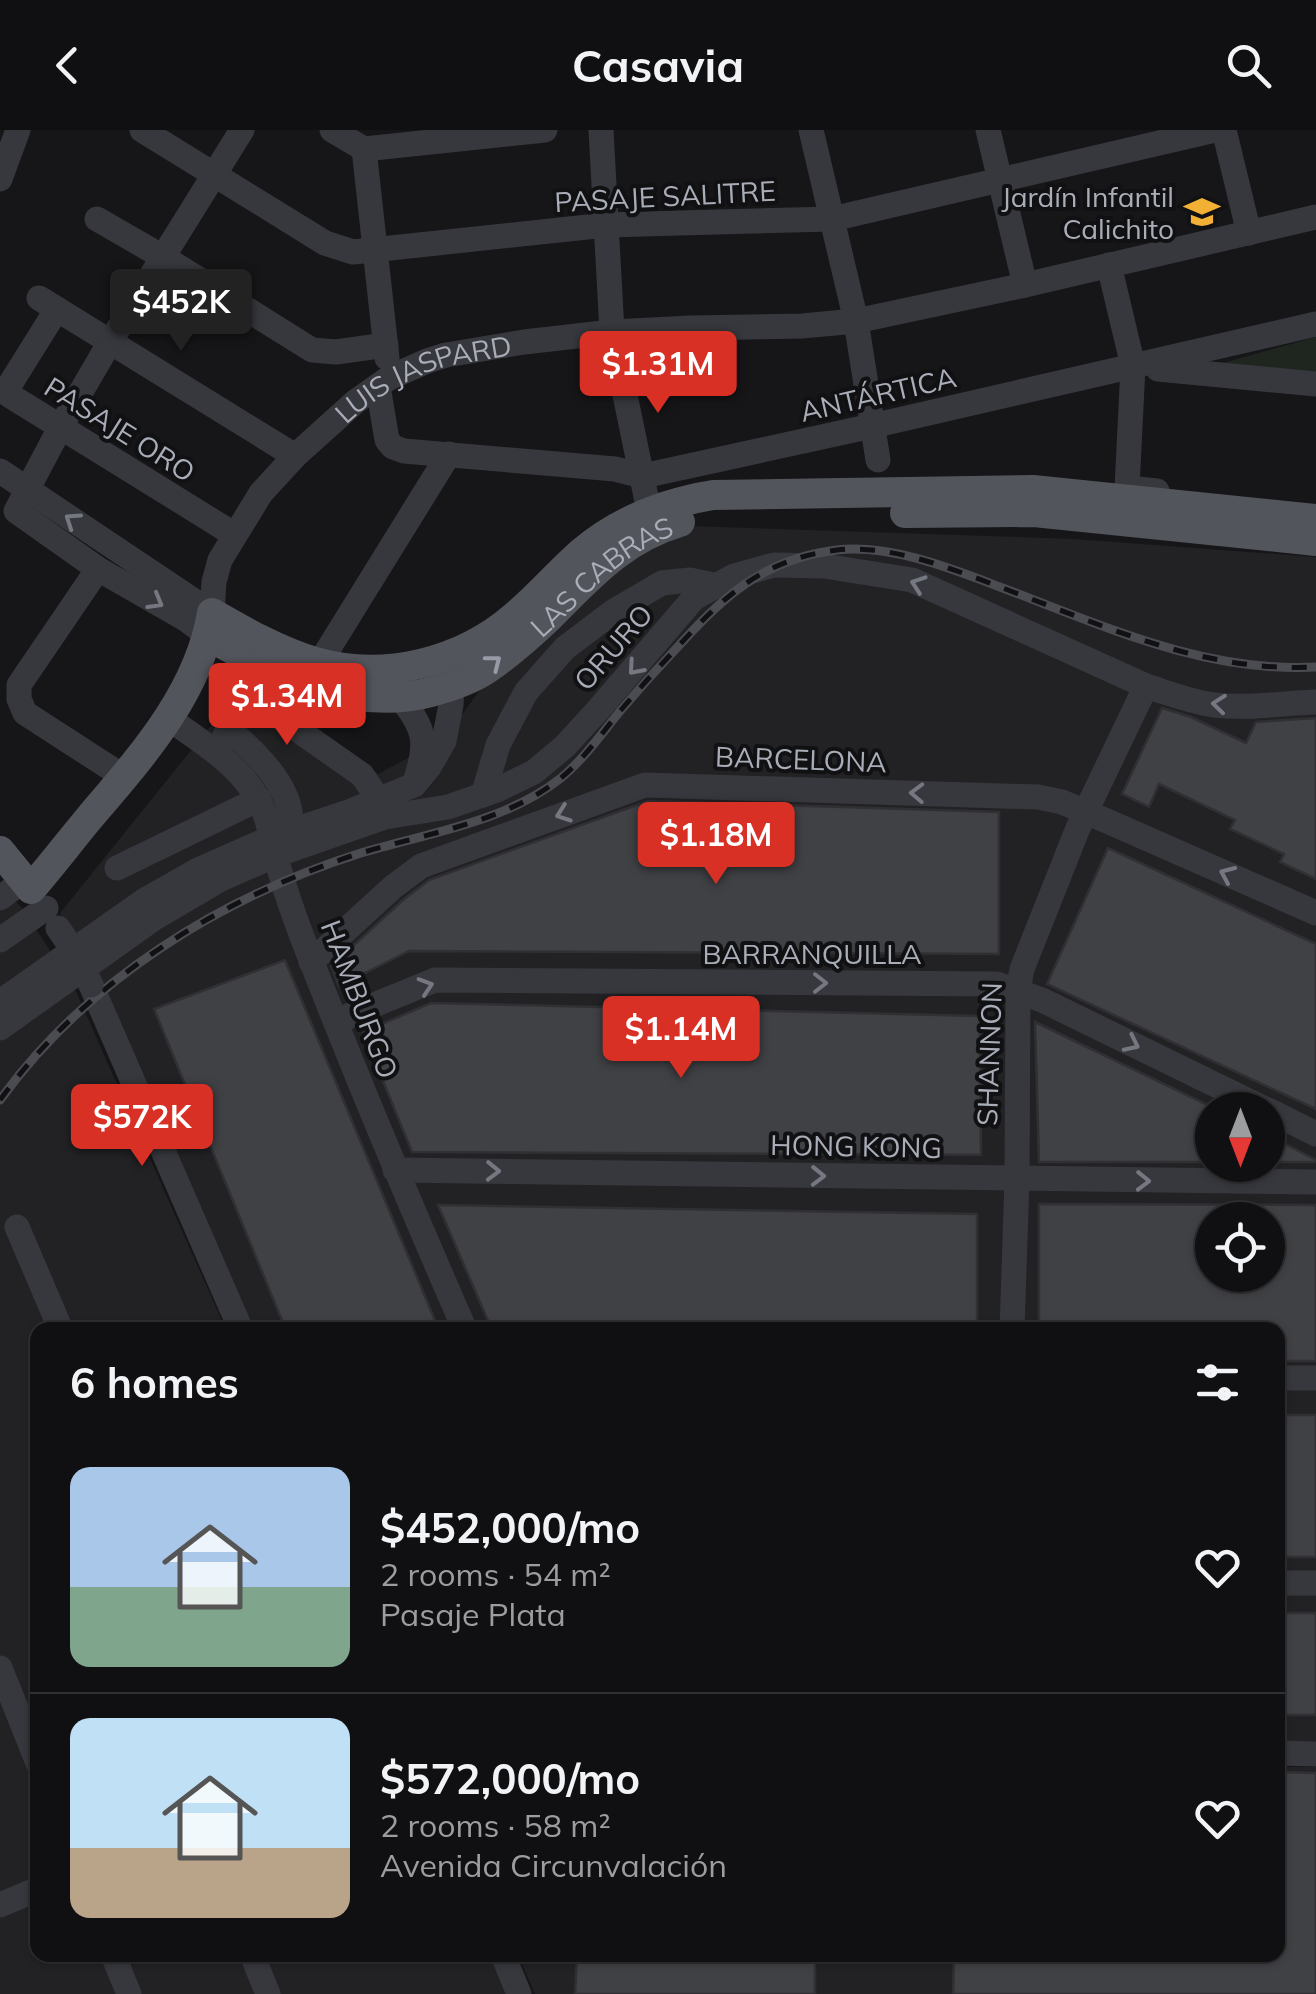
<!DOCTYPE html>
<meta charset="utf-8">
<style>
:root{--surface:#101012;--page:#1e1e20;--text:#f1f3f6;--muted:#9c9d9f;--line:#303032;--accent:#d93025}
body{margin:0;font-family:Mulish,sans-serif;background:var(--page);color:var(--text);height:100vh;display:flex;flex-direction:column;font-size:38px;white-space:nowrap}
*{box-sizing:border-box;margin:0}
p{font-size:32px;color:var(--muted)}
.icon{flex:none;width:55px;height:55px;fill:none;stroke:currentColor;stroke-width:2;stroke-linecap:round;stroke-linejoin:round}
.map{position:relative;flex:1;overflow:hidden}
.drawer{position:absolute;left:30px;top:1192px;width:1255px;height:640px;display:flex;flex-direction:column;background:var(--surface);border-radius:20px;box-shadow:0 2px 8px #0004,0 0 0 2px var(--line)}
.drawer>*{flex:none}
.needle{width:65px;rotate:180deg}
.fabs{position:absolute;left:1195px;top:962px;display:grid;gap:20px}
.fabs a{display:grid;place-items:center;width:90px;height:90px;border-radius:50%;background:var(--surface);box-shadow:0 2px 8px #0004,0 0 0 2px var(--line);font-size:50px}
.price{position:absolute;translate:-50% -85px;padding:0 22px;border-radius:10px;background:var(--accent);color:#fff;font-size:32px;line-height:65px;filter:drop-shadow(0 2px 5px #0008)}
.price::after{content:'';position:absolute;left:50%;top:60px;width:30px;height:22px;margin-left:-15px;background:inherit;clip-path:polygon(0 0,100% 0,50% 100%)}
.price.on{background:#222;color:#fff}
ul{padding:0;list-style:none}
li{display:flex;align-items:center;gap:30px;height:250px;padding:0 40px}
li+li{border-top:2px solid var(--line)}
li span{display:grid;place-items:center;flex:none;width:280px;height:200px;border-radius:20px;color:#555}
li>.icon{margin-inline-start:auto}
span .icon{width:120px;height:120px;fill:#fffc;stroke-width:1}
li b{font-size:42px}
h2{display:flex;justify-content:space-between;align-items:center;height:120px;padding:0 40px;font-size:42px}
header{display:flex;justify-content:space-between;align-items:center;height:130px;padding:0 40px;background:var(--surface);font-size:45px;font-weight:700}
.map>svg:first-child{display:block}
</style>
<header><svg class="icon" aria-label="back" viewBox="0 0 24 24"><path d="M15 5l-7 7 7 7"/></svg>Casavia<svg class="icon" aria-label="search" viewBox="0 0 24 24"><circle cx="10" cy="10" r="6"/><path d="M15 15l6 6"/></svg></header>
<div class="map">
<svg width="1316" height="1864" viewBox="0 0 1316 1864">
<rect width="100%" height="100%" fill="#161618"/>
<!-- built -->
<path fill="#222225" fill-rule="evenodd" d="M659,395L1074,409L1316,427V1617L1278,1616V1200H253L112,874L60,783L242,557L378,644L445,608L565,443ZM1212,980H1268V1035H1212ZM1212,1090H1268V1145H1212Z
M0,755L22,778L74,857L226,1200H38V1825H493L510,1864H0Z
M1278,1637H1316V1864H535L518,1825H1278Z"/>
<!-- green -->
<path fill="#1e261f" d="M1316,207V247L1205,238Z"/>
<!-- building -->
<path fill="#404145" stroke="#303034" stroke-width="2.5" fill-rule="evenodd" d="M1162,578L1191,587L1246,613L1256,592L1316,588V749L1280,732L1284,724L1230,699L1235,690L1159,654L1149,677L1122,664Z
M648,671L999,682V824L409,821L339,856L331,836L403,770L429,750Z
M1108,718L1316,814V979L1047,854Z
M285,830L439,1200H286L154,879Z
M431,873L980,886L981,1025L412,1022L363,902Z
M1035,892L1212,977V1032H1039Z
M1268,1005L1316,1030V1032H1268Z
M1039,1074L1316,1075V1231H1278V1200H1039ZM1212,1090H1268V1145H1212Z
M438,1075L977,1084V1200H492Z
M1278,1285H1316V1427H1278Z
M1278,1483H1316V1585H1278Z
M1278,1642L1316,1643V1864H953L954,1825L1134,1828H1236V1825H1278Z
M577,1825L815,1826V1864H575Z"/>
<g fill="none" stroke-linecap="round" stroke-linejoin="round">
<!-- minor -->
<g stroke="#37383d" stroke-width="25">
<path d="M142,0L325,113L353,122L606,95L832,89L1215,0"/>
<path d="M332,0L364,19L545,0"/>
<path d="M601,0L612,202L649,381"/>
<path d="M811,0L856,191L878,330"/>
<path d="M988,0L1025,155"/>
<path d="M1224,0L1249,103"/>
<path d="M364,19L387,228"/>
<path d="M0,49L18,0"/>
<path d="M97,89L163,127L312,220L336,222L386,215"/>
<path d="M1109,135L1133,236L1127,358L1157,361"/>
<path d="M39,168L295,326"/>
<path d="M57,179L9,256V265L235,405"/>
<path d="M1158,239L1316,254"/>
<path d="M378,256L387,310L393,317L404,321L615,339L643,346L872,296L1316,194"/>
<path id="s1" d="M0,341L212,483L214,452L220,430L261,363L295,326L355,272L389,248L427,231L446,225L524,212L612,202L690,198L802,196L856,191L1025,155L1316,87"/>
<path d="M98,439L19,555V569L25,583L124,647"/>
<path d="M208,506L187,490L98,439L16,381L61,296L110,212L242,0"/>
<path d="M319,534L449,324"/>
<path d="M404,554L401,569C428,601 427,617 414,655"/>
<path d="M168,588C200,611 238,633 258,669C268,686 271,707 276,727C285,763 299,800 313,835C361,958 412,1079 465,1200"/>
<path d="M228,599L238,577L255,570L362,645L379,670"/>
<path d="M221,614L228,599C257,623 309,672 283,712"/>
<path d="M483,665L498,615L526,562L565,518L614,481L662,453L690,450L714,455"/>
<path d="M117,738L259,669"/>
<path d="M0,768L23,751"/>
<path d="M0,810L46,778"/>
<path d="M311,832L393,757L421,736L645,655L1038,667L1062,672L1107,691L1316,783"/>
<path d="M91,855L241,1200"/>
<path d="M0,872L145,770L196,741L273,707L351,681L414,655L429,637L444,611L451,575L452,557L442,546"/>
<path d="M337,894L352,884L435,850L997,854L1042,870L1267,980"/>
<path d="M0,898L153,789L221,749L276,725L385,687L448,677L497,660L534,642L565,616L598,580L694,468L734,446L774,435L824,436L912,450L1146,556C1168,563 1191,572 1214,575C1248,579 1282,573 1316,572"/>
<path d="M1268,980L1316,1004"/>
<path d="M395,1040L1316,1052"/>
<path d="M17,1097L61,1200"/>
<path d="M1012,1200L1017,1050L1018,860L1022,839L1078,698L1146,556"/>
<path d="M1278,1248H1316"/>
<path d="M1278,1453H1316"/>
<path d="M0,1538L38,1633"/>
<path d="M1278,1623L1316,1624"/>
<path d="M0,1775L38,1759"/>
<path d="M113,1825L129,1864"/>
<path d="M252,1825L268,1864"/>
<path d="M503,1825L519,1864"/>
</g>
<!-- major -->
<g stroke="#53555c" stroke-width="30">
<path d="M905,383L1034,382L1316,411"/>
<path id="s2" d="M208,506C276,544 352,583 431,562C450,557 471,550 487,539C507,525 528,507 546,490C589,448 620,410 680,392"/>
<path d="M0,721L31,759C51,736 70,711 90,687C141,627 199,563 212,483C245,502 278,521 315,532C384,552 462,532 515,486C539,466 559,442 582,422C620,390 664,373 713,365L1033,360L1316,389"/>
</g>
<defs>
<path id="rail" d="M0,970C87,850 221,767 361,723C427,703 504,693 561,648C584,629 602,603 621,580C638,560 655,541 673,522C721,469 761,429 837,420C890,414 950,438 1000,457C1102,495 1203,543 1316,537"/>
</defs>
<!-- rail casing -->
<use href="#rail" stroke="#4a4c52" stroke-width="9"/>
<!-- rail -->
<use href="#rail" stroke="#111113" stroke-width="5" stroke-dasharray="15" stroke-linecap="butt"/>
<!-- minor-bridge -->
<path stroke="#37383d" stroke-width="25" d="M58,798L79,829L91,855"/>
</g>
<!-- one-way arrows -->
<defs><path id="oneway-chevron" d="M-2-3.5L2.5 0L-2 3.5" fill="none" stroke-width="1.6" stroke-linecap="round" stroke-linejoin="round" transform="scale(2.5)"/></defs>
<g stroke="#757881">
<use href="#oneway-chevron" transform="translate(72 390) rotate(-146)"/>
<use href="#oneway-chevron" transform="translate(918 454) rotate(-161)"/>
<use href="#oneway-chevron" transform="translate(156 472) rotate(30)"/>
<use href="#oneway-chevron" transform="translate(635 538) rotate(131)"/>
<use href="#oneway-chevron" transform="translate(1219 574) rotate(-174)"/>
<use href="#oneway-chevron" transform="translate(917 663) rotate(-178)"/>
<use href="#oneway-chevron" transform="translate(563 684) rotate(160)"/>
<use href="#oneway-chevron" transform="translate(1227 744) rotate(-156)"/>
<use href="#oneway-chevron" transform="translate(820 853)"/>
<use href="#oneway-chevron" transform="translate(426 856) rotate(-18)"/>
<use href="#oneway-chevron" transform="translate(1132 914) rotate(26)"/>
<use href="#oneway-chevron" transform="translate(493 1041) rotate(1)"/>
<use href="#oneway-chevron" transform="translate(818 1046) rotate(1)"/>
<use href="#oneway-chevron" transform="translate(1143 1051) rotate(1)"/>
</g>
<use stroke="#979ba6" href="#oneway-chevron" transform="translate(494 532) rotate(-38)"/>
<!-- icons -->
<defs>
<symbol id="school-bare" viewBox="-9 -9 18 18"><path d="M0-5L7-2L0 1L-7-2ZM-4 1L0 2.5L4 1V4Q0 6-4 4Z" fill="#f2b134" stroke="#111113" stroke-width="2.5" paint-order="stroke"/></symbol>
</defs>
<g fill-rule="evenodd">
<use href="#school-bare" x="1177" y="57" width="50" height="50"/>
</g>
<g text-anchor="middle" dominant-baseline="central" stroke-width="8" stroke-linejoin="round" paint-order="stroke">
<!-- street labels -->
<g font-size="28" fill="#a8adb8" stroke="#111113">
<text transform="translate(665 66) rotate(-3)">PASAJE SALITRE</text>
<text stroke="none"><textPath href="#s1" startOffset="592">LUIS JASPARD</textPath></text>
<text transform="translate(878 264) rotate(-13)">ANTÁRTICA</text>
<text transform="translate(120 299) rotate(32)">PASAJE ORO</text>
<text stroke="none"><textPath href="#s2" startOffset="445">LAS CABRAS</textPath></text>
<text transform="translate(613 517) rotate(-49)">ORURO</text>
<text transform="translate(801 629) rotate(2)">BARCELONA</text>
<text x="812" y="823">BARRANQUILLA</text>
<text transform="translate(360 869) rotate(69)">HAMBURGO</text>
<text transform="translate(989 924) rotate(-88)">SHANNON</text>
<text transform="translate(856 1016) rotate(1)">HONG KONG</text>
</g>
<!-- poi labels -->
<g font-size="28" fill="#a8adb8" stroke="#111113" text-anchor="end">
<text x="1174" y="66">Jardín Infantil<tspan x="1174" dy="32">Calichito</tspan></text>
</g>
</g>
</svg>
<div class="fabs">
<a><svg class="needle" viewBox="-14 -14 28 28"><path d="M0-13l5 13h-10z" fill="#e53935"/><path d="M0 13l5-13h-10z" fill="#9c9d9f"/></svg></a>
<a><svg class="icon" aria-label="locate" viewBox="0 0 24 24"><circle cx="12" cy="12" r="6"/><path d="M12 2v4M12 18v4M2 12h4M18 12h4"/></svg></a>
</div>
<b class="price on" style="left:181px;top:224px">$452K</b>
<b class="price" style="left:658px;top:286px">$1.31M</b>
<b class="price" style="left:287px;top:618px">$1.34M</b>
<b class="price" style="left:716px;top:757px">$1.18M</b>
<b class="price" style="left:681px;top:951px">$1.14M</b>
<b class="price" style="left:142px;top:1039px">$572K</b>
<section class="drawer">
<h2>6 homes<svg class="icon" aria-label="filters" viewBox="0 0 24 24"><path d="M4 7h16M4 17h16"/><circle cx="9" cy="7" r="2"/><circle cx="15" cy="17" r="2"/></svg></h2>
<ul>
<li><span style="background:linear-gradient(#a9c7e8 60%,#7fa58c 0)"><svg class="icon" aria-label="home" viewBox="0 0 24 24"><path d="M3 11l9-7 9 7M6 9v11h12V9"/></svg></span><div><b>$452,000/mo</b><p>2 rooms · 54 m²</p><p>Pasaje Plata</p></div><svg class="icon" aria-label="heart" viewBox="0 0 24 24"><path d="M12 20l-8-8c-3-5 5-10 8-4 3-6 11-1 8 4z"/></svg></li>
<li><span style="background:linear-gradient(#bfe0f5 65%,#b9a48a 0)"><svg class="icon" aria-label="home" viewBox="0 0 24 24"><path d="M3 11l9-7 9 7M6 9v11h12V9"/></svg></span><div><b>$572,000/mo</b><p>2 rooms · 58 m²</p><p>Avenida Circunvalación</p></div><svg class="icon" aria-label="heart" viewBox="0 0 24 24"><path d="M12 20l-8-8c-3-5 5-10 8-4 3-6 11-1 8 4z"/></svg></li>
</ul>
</section>
</div>
